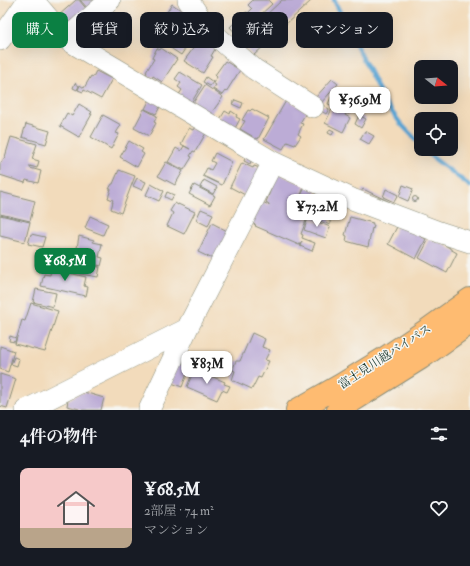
<!DOCTYPE html>
<html lang="ja">
<meta charset="utf-8">
<style>
:root{--surface:#171b24;--page:#242831;--text:#f1f3f6;--muted:#9ea1a6;--accent:#0b8043}
body{margin:0;font-family:"IM FELL Double Pica","Noto Serif JP",serif;background:var(--page);color:var(--text);height:100vh;display:flex;flex-direction:column;font-size:15px;white-space:nowrap}
*{box-sizing:border-box;margin:0}
p{font-size:13px;color:var(--muted)}
.icon{flex:none;width:22px;height:22px;fill:none;stroke:currentColor;stroke-width:2;stroke-linecap:round;stroke-linejoin:round}
.map{position:relative;height:410px;overflow:hidden}
.drawer{display:flex;flex-direction:column;background:var(--surface);flex:1}
.drawer>*{flex:none}
.top-card{position:absolute;left:12px;top:12px;width:446px;height:36px;display:flex;gap:8px}
.needle{width:26px;rotate:107deg}
.buttons{position:absolute;left:414px;top:60px;display:grid;gap:8px}
.buttons a{display:grid;place-items:center;width:44px;height:44px;border-radius:8px;background:var(--surface);box-shadow:0 4px 16px #0002;font-size:20px}
.price{position:absolute;translate:-50% -34px;padding:0 9px;border-radius:8px;background:#fff;color:#222;font-size:13px;line-height:26px;filter:drop-shadow(0 1px 2px #0008)}
.price::after{content:'';position:absolute;left:50%;top:24px;width:12px;height:9px;margin-left:-6px;background:inherit;clip-path:polygon(0 0,100% 0,50% 100%)}
.price.selected{background:var(--accent);color:#fff}
ul{padding:0;list-style:none}
li{display:flex;align-items:center;gap:12px;height:100px;padding:0 20px}
li span{display:grid;place-items:center;flex:none;width:112px;height:80px;border-radius:8px;color:#555}
li>.icon{margin-inline-start:auto}
span .icon{width:48px;height:48px;fill:#fffc;stroke-width:1}
li b{font-size:17px}
h2{display:flex;justify-content:space-between;align-items:center;height:48px;padding:0 20px;font-size:17px}
.chip{padding:0 14px;border-radius:8px;background:var(--surface);box-shadow:0 4px 16px #0002;font-size:14px;line-height:36px}
.chip.selected{background:var(--accent);color:#fff}
.map>svg:first-child{display:block}
</style>
<div class="map">
<svg width="470" height="410" viewBox="0 0 470 410">
<rect width="100%" height="100%" fill="#f6f6f2"/>
<filter id="ink" filterUnits="userSpaceOnUse"><feTurbulence type="fractalNoise" baseFrequency=".025" numOctaves="2"/><feDisplacementMap in="SourceGraphic" scale="8" xChannelSelector="R" yChannelSelector="G"/><feConvolveMatrix kernelMatrix="1 2 1 2 8 2 1 2 1" color-interpolation-filters="sRGB"/></filter>
<filter id="wash" filterUnits="userSpaceOnUse"><feTurbulence type="fractalNoise" baseFrequency=".012" numOctaves="4" result="noise"/><feDisplacementMap in="SourceGraphic" scale="16" xChannelSelector="R" yChannelSelector="G"/><feGaussianBlur stdDeviation="0.9" result="paint"/><feColorMatrix in="noise" values="0 0 0 0 0 0 0 0 0 0 0 0 0 0 0 0 0 1.4 0 .05"/><feComposite in="paint" operator="in"/></filter>
<g filter="url(#wash)">
<rect width="100%" height="100%" fill="#f2dbbb"/>
<g fill="none" stroke-linecap="round" stroke-linejoin="round">
<!-- stream -->
<path stroke="#5ca5d3" stroke-width="4.5" d="M334,0L384,101L401,124L421,145
M424,149L432,157L470,186"/>
</g>
<g id="blocks">
<!-- building -->
<path fill="#bcacd6" d="M76,0H79L89,12L70,29L58,16Z
M80,0H99L90,11Z
M253,0H268L272,4L238,36L230,27L246,12L248,13L252,9L248,5Z
M282,0H312L273,36L267,29L270,26L263,18Z
M172,4L187,14L183,21L181,20L178,24L180,25L170,41L153,31L162,14L176,23L165,15Z
M96,23L104,28L101,32L103,33L95,48L83,38L87,32Z
M176,35L189,43L181,55L169,47Z
M202,36L217,46L211,56L213,57L203,73L184,61L195,46L193,45L198,37L200,39Z
M258,36L266,44L253,56L246,48Z
M157,48L160,50L161,48L177,59L162,82L153,76L152,78L146,74L147,72H146L154,59L152,58Z
M225,61L240,70L226,92L225,91L222,95L213,89L216,85L213,83L217,77L215,75Z
M96,71L112,79L101,99L84,90L83,92L78,90L80,85L84,88L91,76L93,77Z
M180,72L202,85L191,103L178,96L182,90L178,87L181,83L175,79Z
M206,77L213,82L210,86L203,82Z
M332,79L338,84L321,103L315,98Z
M75,83L79,86L77,90L73,88Z
M205,85L223,97L210,115L193,103Z
M342,94L356,100L349,114L346,113L345,115L350,118L343,132L325,123L332,109L337,112L338,109L336,108Z
M331,97L338,101L335,107L328,104Z
M150,99L161,105L156,114L145,109Z
M287,99L307,111L300,123L303,124L298,134L301,136L295,145L287,142L283,149L264,139Z
M235,100L243,103L241,108L232,104Z
M79,104L92,112L90,114H92L79,137L60,126L67,113L72,116Z
M323,105L329,109L326,114L320,110Z
M144,109L157,116L154,122L156,123L149,136L134,128Z
M252,109L269,118L258,139L256,138L255,140L251,138L252,136L240,129L245,121L242,120L248,110L250,111Z
M225,111L230,114L231,111L237,115L236,117L240,119L234,130L219,121Z
M103,115L121,125L116,133L119,134L111,149L91,137Z
M359,115L366,119L361,128L355,124Z
M26,124L50,131L46,144L22,137Z
M195,127L206,133L195,152L193,151L190,156L192,157L184,170L168,162L176,148L181,151L184,146L190,149L181,144L189,128L193,130Z
M330,129L334,131L332,135L328,133Z
M365,131L374,136L369,144L360,139Z
M11,137L37,144L32,159L39,161L37,168L30,166V168L41,171L38,183L26,180L25,183L0,175V164L5,157Z
M129,141L143,149L141,152L144,154L137,167L120,157Z
M215,153L232,162L222,185L203,176L207,168L211,170L215,163L211,161Z
M246,156L252,159L250,164L244,161Z
M166,162L183,171L175,185L158,176Z
M242,163L253,168L254,166L260,168L249,197L230,187Z
M119,170L135,176L121,213L111,209L113,202H112L113,200L108,198L111,189H109L112,184H113Z
M274,172L305,185L300,197L306,186L317,191L306,216L293,210L292,213L307,218L301,234L303,235L302,238L315,243L312,251L300,246L302,241L299,245L255,226L256,225L251,223L260,201L269,205V204L266,202L273,184Z
M137,178L146,182L142,190L133,186Z
M204,180L217,187L213,194L200,187Z
M151,184L164,191L159,201L146,195Z
M194,185L215,196L210,205L189,194Z
M403,185L413,189L408,201L399,197Z
M363,189L396,205L361,192Z
M386,189L398,195L394,202L383,197Z
M0,192L35,201L30,221L0,214Z
M167,192L174,195L171,200L165,197Z
M318,195L330,199V225L307,216L312,204H314Z
M412.5 199a2.5 2.5 0 1 1 5 0a2.5 2.5 0 1 1-5 0Z
M175,203L178,205V204L195,212L184,234L167,226L173,213L170,211Z
M201,209L213,214L208,226L196,220Z
M0,215L30,222L25,242L0,236Z
M90,216L108,224L103,235L85,228Z
M350,217L373,223L372,225H374L373,229L372,228L368,247L346,241L347,236L345,235Z
M308,218L330,227L326,238L304,230Z
M212,223L231,233L217,261L198,252Z
M398,225L426,239L416,259L388,244Z
M31,234L45,237L42,247L28,244Z
M79,236L94,240L93,242L102,244L99,257L103,258L101,266L98,265V267H100L98,277L75,273L77,263L72,262L73,254H76Z
M429,239L436,242L437,241L450,248V249L457,253L447,273L419,258Z
M51,269L86,277L84,286L88,287L86,296L41,286L44,274L50,275Z
M36,289L56,293L53,307L33,302Z
M31,303L58,311L45,352L15,344L22,320L25,321Z
M252,333L265,339L262,347L270,350L265,360L269,361L261,378L258,377L252,389L232,380L235,371L232,370L236,361H240Z
M10,336L16,338L15,342L9,341Z
M0,346L14,351L8,372L0,369Z
M14,357L19,359L17,366L11,364Z
M178,361L190,366L182,387L169,382Z
M194,369L225,382L224,384L230,386L227,392L222,390L217,400L187,387Z
M0,374L16,379L7,408L0,406Z
M84,392L104,398L101,410H78L79,409L67,406L68,400L80,393H84Z"/>
</g>
</g>
<g filter="url(#ink)">
<use href="#blocks" fill-opacity="0" stroke="#888c78" stroke-width="1"/>
<g fill="none" stroke-linecap="round" stroke-linejoin="round">
<defs>
<path id="minor" d="M33,0L66,39L273,162L352,199L439,232L470,242
M188,0L207,28L254,69L313,107
M66,39L110,0
M0,40L28,0
M26,410L187,329L273,162
M149,410L187,329"/>
<path id="highway" d="M297,410C357,377 415,340 470,299
M338,410L421,358L470,323"/>
</defs>
<!-- minor casing -->
<use href="#minor" stroke="#888c78" stroke-width="22"/>
<!-- highway casing -->
<use href="#highway" stroke="#888c78" stroke-width="24"/>
<!-- minor -->
<use href="#minor" stroke="#fff" stroke-width="21"/>
<!-- highway -->
<use href="#highway" stroke="#febb71" stroke-width="22"/>
</g>
</g>
<g text-anchor="middle" dominant-baseline="central" stroke-width="3" stroke-linejoin="round" paint-order="stroke">
<!-- street labels -->
<g font-size="12" fill="#1f3d34" stroke="#f6f6f2">
<text transform="translate(385 357) rotate(-33)">富士見川越バイパス</text>
</g>
</g>
</svg>
<div class="buttons">
<a><svg class="needle" viewBox="-14 -14 28 28"><path d="M0-13l5 13h-10z" fill="#e53935"/><path d="M0 13l5-13h-10z" fill="#9ea1a6"/></svg></a>
<a><svg class="icon" aria-label="locate" viewBox="0 0 24 24"><circle cx="12" cy="12" r="6"/><path d="M12 2v4M12 18v4M2 12h4M18 12h4"/></svg></a>
</div>
<b class="price" style="left:360px;top:121px">¥36.9M</b>
<b class="price" style="left:317px;top:228px">¥73.2M</b>
<b class="price selected" style="left:65px;top:282px">¥68.5M</b>
<b class="price" style="left:207px;top:385px">¥83M</b>
<div class="top-card">
<a class="chip selected">購入</a>
<a class="chip">賃貸</a>
<a class="chip">絞り込み</a>
<a class="chip">新着</a>
<a class="chip">マンション</a>
</div>
</div>
<section class="drawer">
<h2>4件の物件<svg class="icon" aria-label="filters" viewBox="0 0 24 24"><path d="M4 7h16M4 17h16"/><circle cx="9" cy="7" r="2"/><circle cx="15" cy="17" r="2"/></svg></h2>
<ul>
<li><span style="background:linear-gradient(#f6c9c9 75%,#b9a48a 0)"><svg class="icon" aria-label="home" viewBox="0 0 24 24"><path d="M3 11l9-7 9 7M6 9v11h12V9"/></svg></span><div><b>¥68.5M</b><p>2部屋 · 74 m²</p><p>マンション</p></div><svg class="icon" aria-label="heart" viewBox="0 0 24 24"><path d="M12 20l-8-8c-3-5 5-10 8-4 3-6 11-1 8 4z"/></svg></li>
</ul>
</section>
